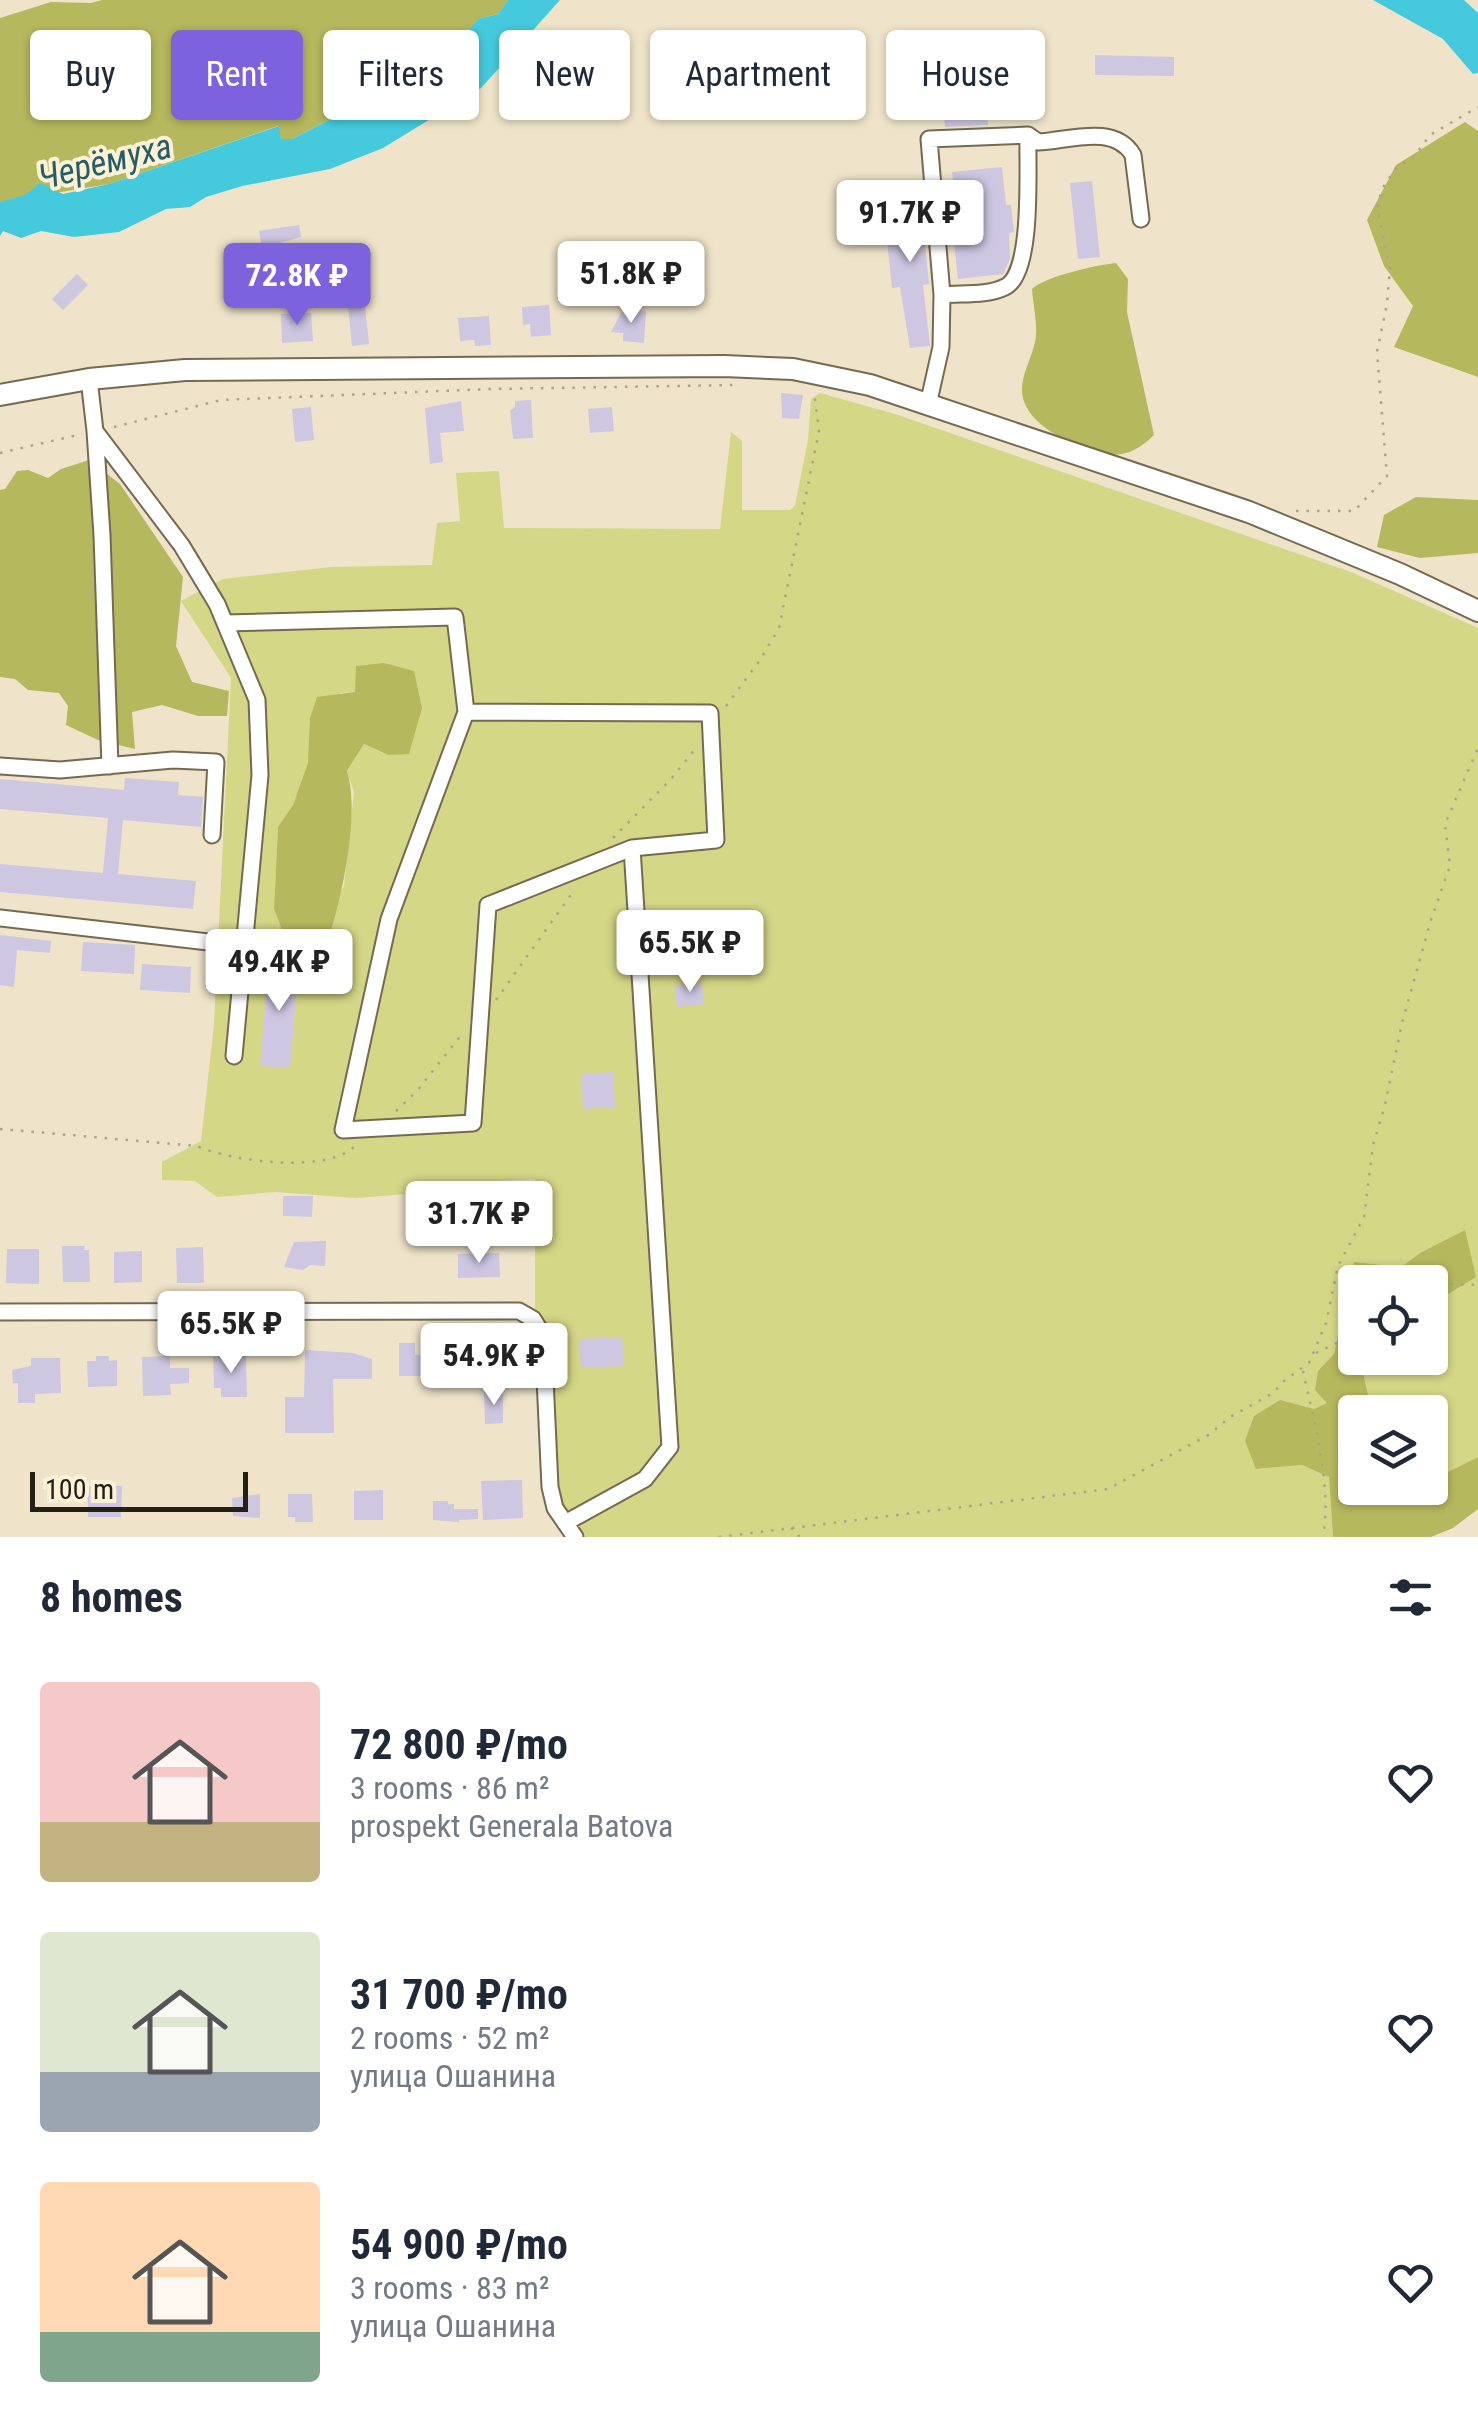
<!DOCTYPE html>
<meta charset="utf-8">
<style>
:root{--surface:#fff;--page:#f6f6f7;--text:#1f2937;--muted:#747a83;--accent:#7c62dc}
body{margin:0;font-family:"Roboto Condensed",sans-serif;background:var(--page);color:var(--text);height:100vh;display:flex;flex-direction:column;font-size:38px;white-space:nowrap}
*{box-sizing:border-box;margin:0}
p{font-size:32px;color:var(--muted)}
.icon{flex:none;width:55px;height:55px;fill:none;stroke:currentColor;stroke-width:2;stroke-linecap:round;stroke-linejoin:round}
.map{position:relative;height:1537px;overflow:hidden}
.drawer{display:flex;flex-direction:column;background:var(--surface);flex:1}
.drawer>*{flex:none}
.banner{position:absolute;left:30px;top:30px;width:1420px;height:90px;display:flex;gap:20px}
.fabs{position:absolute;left:1338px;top:1265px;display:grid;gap:20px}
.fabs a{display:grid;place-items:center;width:110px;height:110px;border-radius:10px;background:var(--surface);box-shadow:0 2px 8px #0004;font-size:50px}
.scale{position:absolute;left:30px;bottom:25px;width:218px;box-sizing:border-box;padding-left:10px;border:5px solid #242016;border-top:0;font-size:28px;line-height:35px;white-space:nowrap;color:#242016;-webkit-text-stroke:8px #fdf2d6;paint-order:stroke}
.price{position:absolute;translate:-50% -85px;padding:0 22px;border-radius:10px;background:#fff;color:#222;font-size:32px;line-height:65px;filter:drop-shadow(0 2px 5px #0008)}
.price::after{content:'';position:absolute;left:50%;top:60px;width:30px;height:22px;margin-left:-15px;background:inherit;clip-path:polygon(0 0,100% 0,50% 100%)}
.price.on{background:var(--accent);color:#fff}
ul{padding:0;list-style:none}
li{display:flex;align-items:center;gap:30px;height:250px;padding:0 40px}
li span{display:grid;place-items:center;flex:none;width:280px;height:200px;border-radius:10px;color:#555}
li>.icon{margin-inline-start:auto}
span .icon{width:120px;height:120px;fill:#fffc;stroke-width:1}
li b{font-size:42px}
h2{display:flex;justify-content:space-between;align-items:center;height:120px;padding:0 40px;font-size:42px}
.pill{padding:0 35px;border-radius:10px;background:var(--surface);box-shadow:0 2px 8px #0004;font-size:35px;line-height:90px}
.pill.on{background:var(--accent);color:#fff}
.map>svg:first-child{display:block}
</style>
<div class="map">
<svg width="1478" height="1537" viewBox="0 0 1478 1537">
<rect width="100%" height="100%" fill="#efe4c9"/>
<!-- green -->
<path fill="#d4d786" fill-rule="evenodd" d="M820,393L895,414L1351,572L1478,628V1457L1430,1481V1412H1372L1363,1373L1373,1358H1430V1305L1435,1302L1465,1231L1420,1253L1401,1267L1354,1262L1334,1354L1328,1403L1314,1409L1256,1469L1302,1465L1329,1477L1333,1537H583L558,1497L539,1317L535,1311V1179L419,1185L418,1193L356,1198L275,1192L217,1197L195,1181L162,1180V1162L201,1141L214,1025L231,678L181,601L223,579L331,567L432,565L437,523L460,521L456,473L499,471L504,528L720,529L731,432L742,441V510H790L795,505L808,440L811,399ZM356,667L387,755L364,744L347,772L354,792L344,887L286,940L274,909L278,828L293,805L340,693L356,692Z"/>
<!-- forest -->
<path fill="#b6b85d" d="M102,0H508L498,14L478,19L450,50L393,94L329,120L292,139L281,140L278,126L109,184L0,202V18L51,2L91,3Z
M1465,122L1478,131V377L1394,347L1413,306L1384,266L1367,220L1396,165Z
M1116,263L1128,279L1127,312L1154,435C1133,455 1119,459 1092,450C1062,441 1014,418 1023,380C1026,365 1035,350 1036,335C1037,320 1033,304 1032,289C1046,276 1097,265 1116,263Z
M89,460L120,484L183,577L176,646L192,682L229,691L227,716H198L162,705L132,712L135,749L98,740L66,725L68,706L59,693L28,690L15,679L0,677V490L5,489L17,471L28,470L48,478L61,469Z
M1416,497L1478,500V553L1420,558L1377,547L1384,515Z
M384,663L414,671L422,708L409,754L388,755L364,744L347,771C360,812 343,892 330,934L306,949L286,940L274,909L278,827L293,805L308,763L310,718L317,697L355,692L356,666Z
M1465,1230L1476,1277L1430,1305V1282H1355V1358H1373L1363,1373L1372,1412H1355V1488H1430V1481L1478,1457V1509L1453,1528L1431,1537H1333L1329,1477L1302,1465L1256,1469L1245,1441L1254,1416L1280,1400L1314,1409L1327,1403L1315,1390L1318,1371L1334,1354L1354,1262L1401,1267L1420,1253Z"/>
<!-- water -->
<path fill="#45cadd" d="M508,0H560L481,88L383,148L330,169L242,186L206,197L190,207L166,209L119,232L74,237L41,231L21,238L3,231L0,236V202L25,195L40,183L63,194L109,184L279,126L281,139H292L329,120L393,94L450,50L478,19L498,14Z
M1373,0H1464L1478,13V73L1473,74L1443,39Z"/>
<!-- building -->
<path fill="#cdc7e2" d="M1095,55L1174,57V76L1095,75Z
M981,61L988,125L945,127L938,66Z
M1002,167L1006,205H1011L1014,232L1009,233L1010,259L1003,274L958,279L948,186H954L952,172Z
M1092,181L1100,257L1078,259L1070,183Z
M920,191L929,284L923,285L930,346L910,348L900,287L892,288L886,231L899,230L895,193Z
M299,225L301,237L262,248L259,231Z
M77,274L88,285L63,310L52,299Z
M549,305L551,335L531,337L530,324L523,325L522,307Z
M365,306L369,344L352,346L348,307Z
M623,309L646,311L644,343L623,341V333L611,332Z
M311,313L313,341L282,343L281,314Z
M489,316L491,345L475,346L474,340L460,341L458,318Z
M781,393L803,395L799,419L782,418Z
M531,400L533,438L513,439L510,411L515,407V401Z
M461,401L464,431L440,433L443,462L430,464L425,408Z
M311,407L314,440L295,442L292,409Z
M612,407L614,431L590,433L588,409Z
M125,778L179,782L178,795L203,797L201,827L123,820L118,874L196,881L193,909L0,892V864L103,873L108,818L0,809V779L124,790Z
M0,935L51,941L50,953L17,950L14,987L0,985Z
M83,942L135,945L134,974L81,971Z
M269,959L299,962L290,1068L260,1066Z
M142,964L191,967L190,993L140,990Z
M702,983L704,1004L677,1007L675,986Z
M613,1072L615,1107L583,1109L581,1074Z
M283,1196H313L312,1217L283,1216Z
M326,1241L325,1266L310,1265L303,1270L284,1267L294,1242Z
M62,1246H85L84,1250H89L90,1282H63Z
M203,1247L204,1283H177L176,1248Z
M7,1249H39V1284L6,1283Z
M142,1251V1282L114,1283V1252Z
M499,1253L500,1277L458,1278V1254Z
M622,1337L624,1366L581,1368L579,1339Z
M399,1343H415V1355L451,1353L452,1382L431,1384V1376H399Z
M506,1344H530V1383H500L499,1353H506Z
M305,1350L353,1353L372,1359V1379H333L334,1433H285V1397H304Z
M96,1356H109V1361L117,1360V1386L88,1387L87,1361H96Z
M170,1356V1368H189V1383L170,1384L171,1395L143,1396L142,1357Z
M246,1356L247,1397H221V1388H214L213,1357Z
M31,1358H60L61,1393L35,1394V1403H18V1383H13L12,1370L31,1366Z
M484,1392H503V1423L485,1424Z
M522,1480L523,1518L483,1520L481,1481Z
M88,1486H122L121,1517H88Z
M383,1490V1520H354V1491Z
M260,1494V1518L233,1516L232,1498Z
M288,1494H312L313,1522H295V1517H288Z
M433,1501H448V1504H454V1509H478V1519L459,1520V1522L433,1520Z"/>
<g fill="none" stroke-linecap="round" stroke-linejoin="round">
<defs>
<path id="minor" d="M942,295C961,293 987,296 1005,287C1034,274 1027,166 1028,135
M89,379L95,431L182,546L217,604L257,700L260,775L234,1056
M928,405L941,347L942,295L929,139L1028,135L1038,142C1068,141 1114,123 1133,155L1141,219
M95,431L102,535L110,766
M225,623L455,617L466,712
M466,712L710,713L716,840L632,848L488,905L473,1123L343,1130L389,919Z
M0,766L60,770L173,760L216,762L212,835
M0,918L243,946
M0,1312L519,1311L533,1319L543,1335L550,1487L555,1508L575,1537
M565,1523L645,1479L670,1447L632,848"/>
<path id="major" d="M0,395L89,379L185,370L724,366L793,369L870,385L1249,512L1400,574L1478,611"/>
</defs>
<!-- minor casing -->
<use href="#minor" stroke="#746a52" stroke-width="19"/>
<!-- major casing -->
<use href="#major" stroke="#746a52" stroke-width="24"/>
<!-- path -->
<path stroke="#aca38e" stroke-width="2.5" stroke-dasharray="2.5 8" stroke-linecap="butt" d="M114,427L221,400L490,389L737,385
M0,453L82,434
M1296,511H1354L1387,476L1377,352L1387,304L1390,268L1377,208L1382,189L1396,168L1413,158L1430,135L1478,107
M726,706L760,660L779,628L819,431L814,391
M613,838L671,779L695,749
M496,1000L575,889
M396,1111L417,1091L462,1034
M0,1129L197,1146C229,1161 329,1175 356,1145
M1430,1288L1450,1284L1478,1285
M1316,1353L1355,1334
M1303,1371C1314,1421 1332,1486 1323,1537
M791,1528L798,1533L799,1537
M719,1537L1108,1489L1210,1434L1230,1417L1273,1393L1285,1380L1309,1363L1326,1323L1338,1266L1364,1217L1373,1145L1385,1105L1402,1023L1431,920L1450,866L1445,824L1478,748"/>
<!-- minor -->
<use href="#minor" stroke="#fff" stroke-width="15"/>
<!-- major -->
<use href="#major" stroke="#fff" stroke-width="20"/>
</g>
<g text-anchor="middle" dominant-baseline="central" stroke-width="8" stroke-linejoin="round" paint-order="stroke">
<!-- water labels -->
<g font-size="35" font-style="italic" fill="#275d66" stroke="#fdf2d6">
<text transform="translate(105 162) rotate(-14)">Черёмуха</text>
</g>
</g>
</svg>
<div class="fabs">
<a><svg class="icon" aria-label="locate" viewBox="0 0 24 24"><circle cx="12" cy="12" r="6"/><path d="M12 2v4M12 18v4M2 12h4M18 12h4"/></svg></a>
<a><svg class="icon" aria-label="layers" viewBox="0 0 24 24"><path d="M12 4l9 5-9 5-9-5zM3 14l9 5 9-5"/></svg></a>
</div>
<div class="scale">100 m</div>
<b class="price" style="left:910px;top:265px">91.7K ₽</b>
<b class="price" style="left:631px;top:326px">51.8K ₽</b>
<b class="price on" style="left:297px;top:328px">72.8K ₽</b>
<b class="price" style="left:690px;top:995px">65.5K ₽</b>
<b class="price" style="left:279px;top:1014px">49.4K ₽</b>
<b class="price" style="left:479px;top:1266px">31.7K ₽</b>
<b class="price" style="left:231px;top:1376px">65.5K ₽</b>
<b class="price" style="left:494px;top:1408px">54.9K ₽</b>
<div class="banner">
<a class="pill">Buy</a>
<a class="pill on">Rent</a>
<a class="pill">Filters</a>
<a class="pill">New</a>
<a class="pill">Apartment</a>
<a class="pill">House</a>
</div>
</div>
<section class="drawer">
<h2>8 homes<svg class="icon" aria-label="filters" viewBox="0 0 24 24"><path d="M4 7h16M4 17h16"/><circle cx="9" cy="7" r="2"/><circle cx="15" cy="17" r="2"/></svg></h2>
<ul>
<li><span style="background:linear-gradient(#f6c9c9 70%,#c2b280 0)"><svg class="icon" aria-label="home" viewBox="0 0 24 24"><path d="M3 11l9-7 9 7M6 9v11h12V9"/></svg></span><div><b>72 800 ₽/mo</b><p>3 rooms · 86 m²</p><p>prospekt Generala Batova</p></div><svg class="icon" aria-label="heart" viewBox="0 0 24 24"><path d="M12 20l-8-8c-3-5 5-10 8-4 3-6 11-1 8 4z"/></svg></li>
<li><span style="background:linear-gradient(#dfe7d0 70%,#9aa5b1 0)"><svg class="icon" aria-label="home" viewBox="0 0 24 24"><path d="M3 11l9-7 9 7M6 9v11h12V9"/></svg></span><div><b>31 700 ₽/mo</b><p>2 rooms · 52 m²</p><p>улица Ошанина</p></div><svg class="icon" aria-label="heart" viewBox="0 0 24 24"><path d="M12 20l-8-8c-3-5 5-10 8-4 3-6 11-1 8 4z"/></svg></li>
<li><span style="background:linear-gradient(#ffd9b3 75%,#7fa58c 0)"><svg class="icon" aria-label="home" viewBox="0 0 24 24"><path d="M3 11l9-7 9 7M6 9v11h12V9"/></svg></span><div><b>54 900 ₽/mo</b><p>3 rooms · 83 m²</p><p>улица Ошанина</p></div><svg class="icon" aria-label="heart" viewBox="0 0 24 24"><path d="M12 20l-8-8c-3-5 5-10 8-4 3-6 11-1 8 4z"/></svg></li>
</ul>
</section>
